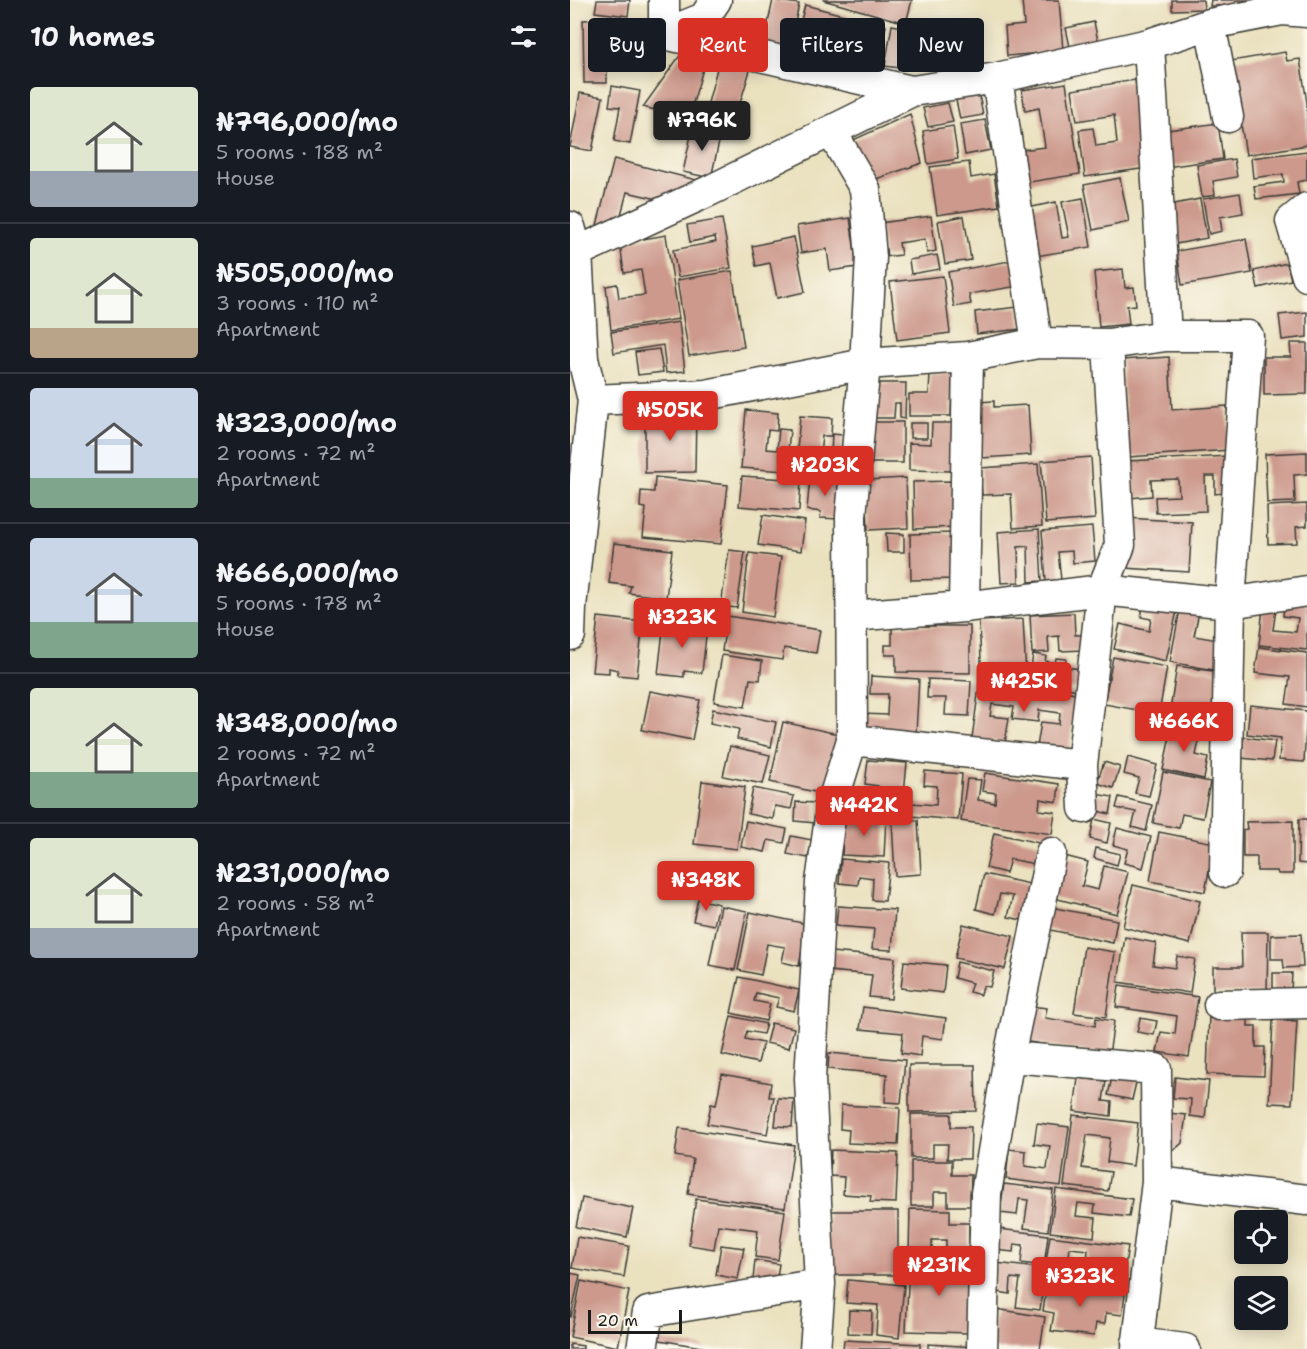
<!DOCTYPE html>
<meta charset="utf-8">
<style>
:root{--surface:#171b24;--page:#242831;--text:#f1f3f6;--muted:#9ea1a6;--line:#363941;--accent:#d93025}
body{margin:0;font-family:"Shantell Sans",sans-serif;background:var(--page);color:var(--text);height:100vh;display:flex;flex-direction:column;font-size:22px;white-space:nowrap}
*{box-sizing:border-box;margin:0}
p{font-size:20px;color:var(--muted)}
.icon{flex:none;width:33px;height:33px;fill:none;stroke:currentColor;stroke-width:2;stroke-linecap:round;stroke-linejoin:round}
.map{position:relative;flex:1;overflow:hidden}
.side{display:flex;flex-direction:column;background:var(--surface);width:570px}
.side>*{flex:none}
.banner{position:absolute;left:18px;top:18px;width:570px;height:54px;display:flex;gap:12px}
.fabs{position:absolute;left:664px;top:1210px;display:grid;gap:12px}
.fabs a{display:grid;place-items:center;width:54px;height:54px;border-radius:6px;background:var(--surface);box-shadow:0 3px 15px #0003;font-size:30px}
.scale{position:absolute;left:18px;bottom:15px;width:94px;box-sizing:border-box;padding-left:6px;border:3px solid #1c1c1c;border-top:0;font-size:16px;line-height:21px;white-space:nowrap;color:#1c1c1c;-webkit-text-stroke:4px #fbf7ec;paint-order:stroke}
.price{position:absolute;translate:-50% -51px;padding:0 14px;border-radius:6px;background:var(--accent);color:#fff;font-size:20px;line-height:39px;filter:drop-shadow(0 2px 3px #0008)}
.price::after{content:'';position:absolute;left:50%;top:36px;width:18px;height:14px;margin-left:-9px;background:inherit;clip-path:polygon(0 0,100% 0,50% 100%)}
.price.active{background:#222;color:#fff}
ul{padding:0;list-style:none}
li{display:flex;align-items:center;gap:18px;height:150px;padding:0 30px}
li+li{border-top:2px solid var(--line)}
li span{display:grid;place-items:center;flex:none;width:168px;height:120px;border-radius:6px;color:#555}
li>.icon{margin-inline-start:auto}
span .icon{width:72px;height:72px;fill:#fffc;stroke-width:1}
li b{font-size:26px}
h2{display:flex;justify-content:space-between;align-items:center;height:72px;padding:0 30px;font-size:26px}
.chip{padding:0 21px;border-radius:6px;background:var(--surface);box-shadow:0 3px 15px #0003;font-size:21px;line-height:54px}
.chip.active{background:var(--accent);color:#fff}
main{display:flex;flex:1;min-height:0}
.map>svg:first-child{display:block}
</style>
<main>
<section class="side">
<h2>10 homes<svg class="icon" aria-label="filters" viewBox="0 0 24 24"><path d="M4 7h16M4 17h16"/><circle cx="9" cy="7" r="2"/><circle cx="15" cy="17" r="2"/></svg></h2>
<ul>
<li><span style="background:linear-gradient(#dfe7d0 70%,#9aa5b1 0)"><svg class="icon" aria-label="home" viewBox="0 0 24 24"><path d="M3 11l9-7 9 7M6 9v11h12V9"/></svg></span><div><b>₦796,000/mo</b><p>5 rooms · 188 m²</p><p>House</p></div></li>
<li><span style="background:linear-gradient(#dfe7d0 75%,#b9a48a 0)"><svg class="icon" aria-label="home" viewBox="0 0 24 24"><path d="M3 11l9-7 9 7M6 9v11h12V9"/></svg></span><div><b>₦505,000/mo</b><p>3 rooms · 110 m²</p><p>Apartment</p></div></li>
<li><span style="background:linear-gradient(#c9d6e8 75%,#7fa58c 0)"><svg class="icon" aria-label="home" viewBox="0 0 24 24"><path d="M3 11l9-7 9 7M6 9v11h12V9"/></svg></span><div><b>₦323,000/mo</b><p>2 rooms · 72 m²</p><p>Apartment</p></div></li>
<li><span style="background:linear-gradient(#c9d6e8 70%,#7fa58c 0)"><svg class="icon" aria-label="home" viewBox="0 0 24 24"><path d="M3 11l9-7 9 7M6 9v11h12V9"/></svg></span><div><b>₦666,000/mo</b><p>5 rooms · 178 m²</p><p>House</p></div></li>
<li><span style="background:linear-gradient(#dfe7d0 70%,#7fa58c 0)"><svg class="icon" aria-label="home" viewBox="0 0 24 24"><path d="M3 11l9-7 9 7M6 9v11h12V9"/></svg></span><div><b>₦348,000/mo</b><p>2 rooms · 72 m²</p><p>Apartment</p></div></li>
<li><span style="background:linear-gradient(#dfe7d0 75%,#9aa5b1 0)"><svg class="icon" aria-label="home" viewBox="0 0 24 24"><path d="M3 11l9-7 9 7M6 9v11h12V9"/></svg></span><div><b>₦231,000/mo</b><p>2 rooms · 58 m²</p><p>Apartment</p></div></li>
</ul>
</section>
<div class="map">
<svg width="737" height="1349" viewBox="0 0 737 1349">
<rect width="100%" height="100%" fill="#fbf7ec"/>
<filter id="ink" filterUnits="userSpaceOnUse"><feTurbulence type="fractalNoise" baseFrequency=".0167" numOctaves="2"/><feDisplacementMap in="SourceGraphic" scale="12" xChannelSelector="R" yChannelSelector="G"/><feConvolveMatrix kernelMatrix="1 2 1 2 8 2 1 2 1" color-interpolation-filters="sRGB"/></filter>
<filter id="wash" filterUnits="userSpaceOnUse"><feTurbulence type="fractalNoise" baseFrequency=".008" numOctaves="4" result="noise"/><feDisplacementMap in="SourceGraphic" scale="24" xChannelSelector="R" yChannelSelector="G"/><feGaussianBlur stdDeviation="1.35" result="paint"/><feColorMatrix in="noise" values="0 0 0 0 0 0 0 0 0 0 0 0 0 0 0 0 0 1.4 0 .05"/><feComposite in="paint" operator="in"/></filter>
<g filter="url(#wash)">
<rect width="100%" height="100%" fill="#eae1bf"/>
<g id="blocks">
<!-- building -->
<path fill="#cc998c" d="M27,0H60L58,16L25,12Z
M203,0L229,4L218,56L192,50Z
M253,0H342L336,23Z
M452,0H489L493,51L437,56L435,27L454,25Z
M602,0H633L634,9L602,10Z
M641,0H684L683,6H640Z
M235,5L316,26L311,45L230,24Z
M42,18L75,23L71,48L38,43Z
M36,19L37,83H14L13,20Z
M524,22L528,41L500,47L496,28Z
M322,25L343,29L337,69L315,66Z
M233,29L285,43L279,68L226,54Z
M116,47L138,52L123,103H138L151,53L182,64L162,129L73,107Z
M715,52L717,61L730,59L737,103V145L676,155L661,61Z
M565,80L577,168L515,177L509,130L523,128L526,146L547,143L544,115L507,121L502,90Z
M496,83L510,174L447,184L443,151L475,147L469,108L455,111L452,90Z
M42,86L70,91L60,144L44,141L50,107L39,106Z
M10,93L33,97L22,151L0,147Z
M409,95L413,115L390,119L386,100Z
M378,103L383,122L358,127L353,108Z
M340,114L352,163L303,180L281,141Z
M415,120L421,150L395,155L390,124Z
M648,123L653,159L596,167L591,131Z
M123,126L151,133L141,178L113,172Z
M383,126L388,159L358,164L353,131Z
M737,151V180L727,182L729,194L686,199L684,186L714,182L713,174L683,178L681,158Z
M44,159L134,182L100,202L57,192L47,230L27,225Z
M664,159L667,177L643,181L645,195L632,197L627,165Z
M399,162L401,178L424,174L429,206L367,215L360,167Z
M550,178L559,222L523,230L514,185Z
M670,193L673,213L650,217L652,231L639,234L633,199Z
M513,198L521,247L466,256L457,208L486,202L492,238L499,237L492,202Z
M630,199L637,238L606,244L599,205Z
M361,216L366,251L357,253L355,239L329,243L331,255L314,257L310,223Z
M394,216L401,260L375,264L368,221Z
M280,218L287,267L260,271L257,249L231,253L227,226Z
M152,219L161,268L108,277L103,250L146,242L145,237L120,242L117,225Z
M96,235L109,319L41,330L36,286L47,284L49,298L75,295L71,270L54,273L50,243Z
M224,237L235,292L207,298L200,263L186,266L182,246Z
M676,239L682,273L612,285L607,251Z
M367,255L370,269L341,274L339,260Z
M445,260L449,286L399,294L401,304L384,307L378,272Z
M717,263L721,280L688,288L684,271Z
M553,269L555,288L564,287L566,305L557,306L559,324L529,327L524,272Z
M162,271L174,347L119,356L107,280Z
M373,276L380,333L327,340L320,282Z
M448,307L451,329L407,334L405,312Z
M737,312V337L712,340L709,315Z
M109,322L115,371L96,373L93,345L44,353L41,332Z
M720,343H737V394L694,395V357H721Z
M89,349L93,372L68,375L65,352Z
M599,357L602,410L657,406L660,450L558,457L551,360Z
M360,373H382L381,416H339V394H359Z
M302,383H336L335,419L330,418V403H325L324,418H301Z
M424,401V407L458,405L461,455L411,458L407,402Z
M176,410L208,413L207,431L198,430L196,449L207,450L209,429L220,430L216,471L171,468Z
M75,412H126L125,472L75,473Z
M230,416L262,418L261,436H252L250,454L261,455L262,434L273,435L270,476L225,473Z
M299,422H333V463H299Z
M340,423H357V438H340Z
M362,423H384L383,471L339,470V443L361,444Z
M737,452V474L724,475L725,502L697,503L695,454Z
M660,456L661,492L645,494V476H635L636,511L586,513L585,497L609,496L608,479L581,480L582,496L559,498L557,461Z
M521,457L525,519L476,523L471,461Z
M468,464L472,526L443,528L441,494L412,495L410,468Z
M172,476L231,480L229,511L169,506Z
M85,477L158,485L151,544L73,537L76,508L70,507L71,491L84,492Z
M240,477L272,479L269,519L250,518L251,512L237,510Z
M336,478L338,528L298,530L296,480Z
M382,481L384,527L344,529L343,482Z
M737,504V526L726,527L727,543L698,544L697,506Z
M193,515L235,521L231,551L188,545Z
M556,518L622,522L619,572L554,568Z
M522,527L525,561L503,563L502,551L488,552L491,580L476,581L472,531Z
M469,529L472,581L459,582L458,546L448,547L449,582L431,583L428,532Z
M316,533L334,534V552H317Z
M385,533L386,579L341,580L340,534Z
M44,543L102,550L96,598L59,593L61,586L39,583Z
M159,550L175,552L167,608L151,606Z
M179,553L211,557L203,617L172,612Z
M715,594L737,597V650L689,645L693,607L706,609L703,630L726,632L728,618L713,616Z
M575,598L608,606L596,661L544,649L550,624L579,631L581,619L571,617Z
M611,604L630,607L624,636L654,641L649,671L600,662Z
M504,613L505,635H513L514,650L490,651L489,636L478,637L479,652L462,653L460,615Z
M157,616L250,630L246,653L214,648L212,660L152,651Z
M28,617L73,622L67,677L48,675V670L39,668V673L22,672Z
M453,619L456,676L412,679L409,621Z
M94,622L137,627L132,673L114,671V677L88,674Z
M322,626H400V673L326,672V655H315V645H322Z
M689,647L737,653V707L716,704L720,677L685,673Z
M463,654L476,656L475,661L485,663L486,658L496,659L495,667L512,669L509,690L459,683Z
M152,655L192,661L190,680L180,679L175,707L144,702Z
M543,657L597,667L589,714L534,704Z
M607,666L656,673L649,718L600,710Z
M301,676L349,679L346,733L291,731L292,714L317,715L318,694H300Z
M358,679L401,681L399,716L375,715L376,698H357Z
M410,680L506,693L499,751L467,747L471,722L489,724L490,713L469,710L468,722L442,719L444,707L422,704L420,716L439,718L435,743L402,738Z
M80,691L130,700L122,740L72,730Z
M680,705L737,711L734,762L709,760L711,738L677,734Z
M143,709L206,722L201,747L167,739L169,729L140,723Z
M603,721L618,724L616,734L630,737L626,755L638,758L634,779L593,770Z
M213,722L268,734L254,794L200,782Z
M674,737L705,741L702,761L671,758Z
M160,746L200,755L193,784L153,776Z
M558,757L587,765L579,796L565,793L569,778L554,774Z
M298,760L337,763L332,813L282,809L283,794L307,796L308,786L295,784Z
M534,762L550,767L543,788L527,783Z
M355,771L392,774L388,820L341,816L342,803L366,805L367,786L354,785Z
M593,772L640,782L633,818L612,814L609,828L583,823Z
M415,773L489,784L487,802L470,799L469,810L485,812L482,834L391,821L397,779L411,780L408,800L425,803L426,793L412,791Z
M132,781L175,787L167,849L124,844Z
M183,788L224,796L221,809L205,806L203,819L178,814Z
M525,794L543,797L540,814L522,810Z
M549,797L582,805L576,831L562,827L566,812L546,808Z
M226,802L246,803L245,823L225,821Z
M274,816L316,818L314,857L272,855Z
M524,819L541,823L537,843L520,839Z
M729,819H737V864L728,863Z
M348,820L351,874L325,876L322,821Z
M176,821L217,829L214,843L198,840L195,852L171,847Z
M723,821V874H708L707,871H687V857H673V830L677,829L676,822Z
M547,828L581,837L573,868L554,863L558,849L543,845Z
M589,832L644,843L635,892L580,881Z
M424,833L469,843L465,864L440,859L436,873L416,868Z
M221,836L242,840L238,858L217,854Z
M526,848L550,854L547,865L524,858Z
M487,854L518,862L512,886L528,890L534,866L558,872L547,914L476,896Z
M271,859L319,863L315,901L302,900L303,878L289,876L288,885L269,883Z
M414,874L460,884L452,920L438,917L443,896L430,894L425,914L406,909Z
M563,885L630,901L620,944L553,927Z
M128,899L149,904L144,925L123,921Z
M151,906L177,911L165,970L139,965Z
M268,906L325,910L322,950L302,949L304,929L266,926Z
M475,906L547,920L543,943L471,928Z
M180,912L237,924L229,966L212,962L215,947L197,944L191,975L168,970Z
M393,924L443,936L435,969L385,958Z
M671,932H698L697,993H643V967H672Z
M731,934L733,967L714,968L713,959H701V935Z
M555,937L586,943L583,965L605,968L607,956L625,959L620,993L548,982Z
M514,947L545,952L536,1017L504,1013Z
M261,952L325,958L321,999L299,997L302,975L259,971Z
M334,961L376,965L373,993L331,988Z
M387,962L424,971L420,987L413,986L411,995L399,992L402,983L384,978Z
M703,973H722L721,992L703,991Z
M169,977L229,990L224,1011L206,1007L209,998L186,993L184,1001L200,1004L196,1021L161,1013Z
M549,985L628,997L619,1057L587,1052L591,1032L605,1034L607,1016L546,1007Z
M459,1006L477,1008L475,1018L525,1026L526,1018L544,1021L539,1055L453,1041Z
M293,1007L376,1018L373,1039L352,1036L350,1056L331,1053L333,1033L290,1029Z
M639,1014L678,1015V1026H686V1047H695L694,1076L637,1074Z
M161,1016L196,1024L193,1034L177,1031L175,1039L193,1043L188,1063L152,1055Z
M570,1018L587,1021L584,1035L567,1032Z
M703,1020L727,1021L722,1104L699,1103Z
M201,1023L224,1028L219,1048L196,1043Z
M259,1053L335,1060L331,1103L315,1102L317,1074L258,1069Z
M339,1065H405L406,1111L339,1112Z
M543,1073L567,1078L562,1100L538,1095Z
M152,1074L201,1083L199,1097H204L197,1134L137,1124L141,1104L146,1105Z
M605,1077L639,1081L635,1118L620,1116L621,1099L603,1098Z
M508,1078L536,1081L533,1101L542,1102L541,1116L504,1111Z
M208,1098L224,1099L222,1127L205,1126Z
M271,1105L330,1108L328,1145L278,1143L279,1130L270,1129Z
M598,1113L616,1115L612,1143L592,1161Z
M341,1114H381V1127H401L400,1159H377L378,1144H363V1158H341Z
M503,1115L568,1123L563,1166L537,1162L540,1138L517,1135L512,1168L541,1172L538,1191L494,1186Z
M467,1123L499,1127L491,1186L436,1179L439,1149L456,1151L455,1166L477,1169L480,1146L464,1144Z
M109,1128L224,1145L215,1208L118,1194L123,1159L105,1156Z
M261,1150L328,1153L326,1203L300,1202L301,1196L273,1194L274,1177L260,1176Z
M341,1161H382V1175H401L400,1206H378V1192H364V1206H341Z
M434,1184L483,1190L478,1231L454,1228L458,1200L449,1199L447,1215L430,1213Z
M486,1189L562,1199L559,1217L524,1213L525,1205L508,1203L506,1216L526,1218L524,1237L480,1232Z
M12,1198L63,1208L57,1237L6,1227Z
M126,1199L215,1211L208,1260L185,1257L188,1230L148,1225L144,1249L119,1245Z
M340,1209L380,1210V1223H399V1254H376V1240H362V1254H339Z
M258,1211H328V1275H257Z
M429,1229L478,1235L474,1266L451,1263L453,1245L444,1244L443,1252L426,1250Z
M480,1236L558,1246L555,1266L517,1262L518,1250L500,1248L498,1263L518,1266L516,1283L474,1278L470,1310L446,1307L450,1279L441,1278L440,1294L422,1291L426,1263L475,1269Z
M7,1237L59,1246L54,1277L2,1268Z
M151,1245L174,1248L168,1279L146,1275Z
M185,1260L209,1264L206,1283L183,1280Z
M339,1261L402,1263L399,1333L336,1331Z
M0,1273L10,1275L1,1317H0Z
M278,1280L334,1285L329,1338L306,1335L308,1305L276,1303Z
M11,1281L59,1291L48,1347L0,1337Z
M477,1284L555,1294L552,1315L536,1313L535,1324L526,1323L524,1336L481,1331L484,1313L473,1311Z
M426,1309L475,1317L470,1349H419Z
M279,1310L302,1311L301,1334L278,1333Z
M84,1339L136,1348V1349H82Z
M274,1340L350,1344V1349H273Z
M0,1344L13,1346V1349H0Z
M358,1344L406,1347V1349H358Z"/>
</g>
</g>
<g filter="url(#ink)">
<use href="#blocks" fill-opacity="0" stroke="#3b3a34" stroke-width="1.5"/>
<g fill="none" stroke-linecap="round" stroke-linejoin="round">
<defs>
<path id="minor" d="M94,0V34L342,91
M640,24L658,117
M94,34L134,18L146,0
M579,44L596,336
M427,78L467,343
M737,208L721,221L737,276
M0,227L7,252L13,359L23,400L1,607L0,635
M7,252L139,191L342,91L427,78L579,44L640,24L712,10L737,12
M23,400L136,395L295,364L398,357L467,343L538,344L596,336H678L660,603L655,872
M394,607L398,357
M282,616L394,607L532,590L660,603L737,591
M282,740L512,765L532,590L550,545L538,344
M512,765L514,808
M649,1005L737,1003
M439,1057L481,853
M587,1182L737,1200
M567,1343L615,1349
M72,1349L78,1312L250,1284
M245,1349L250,1284L240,1079L251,882L262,804L282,740L281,516L295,364L301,257L295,189L261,131
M412,1349L416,1193L439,1057L586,1069L587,1182L567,1349"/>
</defs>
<!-- minor casing -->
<use href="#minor" stroke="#3b3a34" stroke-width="33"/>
<!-- minor -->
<use href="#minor" stroke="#fff" stroke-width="30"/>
</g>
</g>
</svg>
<div class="fabs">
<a><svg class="icon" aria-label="locate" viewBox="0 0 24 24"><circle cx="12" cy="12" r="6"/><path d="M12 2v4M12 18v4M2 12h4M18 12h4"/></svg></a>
<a><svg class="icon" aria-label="layers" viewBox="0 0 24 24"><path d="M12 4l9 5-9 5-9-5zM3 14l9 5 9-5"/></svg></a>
</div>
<div class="scale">20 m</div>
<b class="price active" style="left:132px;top:152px">₦796K</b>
<b class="price" style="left:100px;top:442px">₦505K</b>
<b class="price" style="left:255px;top:497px">₦203K</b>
<b class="price" style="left:112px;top:649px">₦323K</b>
<b class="price" style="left:454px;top:713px">₦425K</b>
<b class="price" style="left:614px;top:753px">₦666K</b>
<b class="price" style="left:294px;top:837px">₦442K</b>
<b class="price" style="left:136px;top:912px">₦348K</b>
<b class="price" style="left:369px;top:1297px">₦231K</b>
<b class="price" style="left:510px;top:1308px">₦323K</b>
<div class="banner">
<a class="chip">Buy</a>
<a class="chip active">Rent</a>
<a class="chip">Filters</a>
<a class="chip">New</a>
</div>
</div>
</main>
